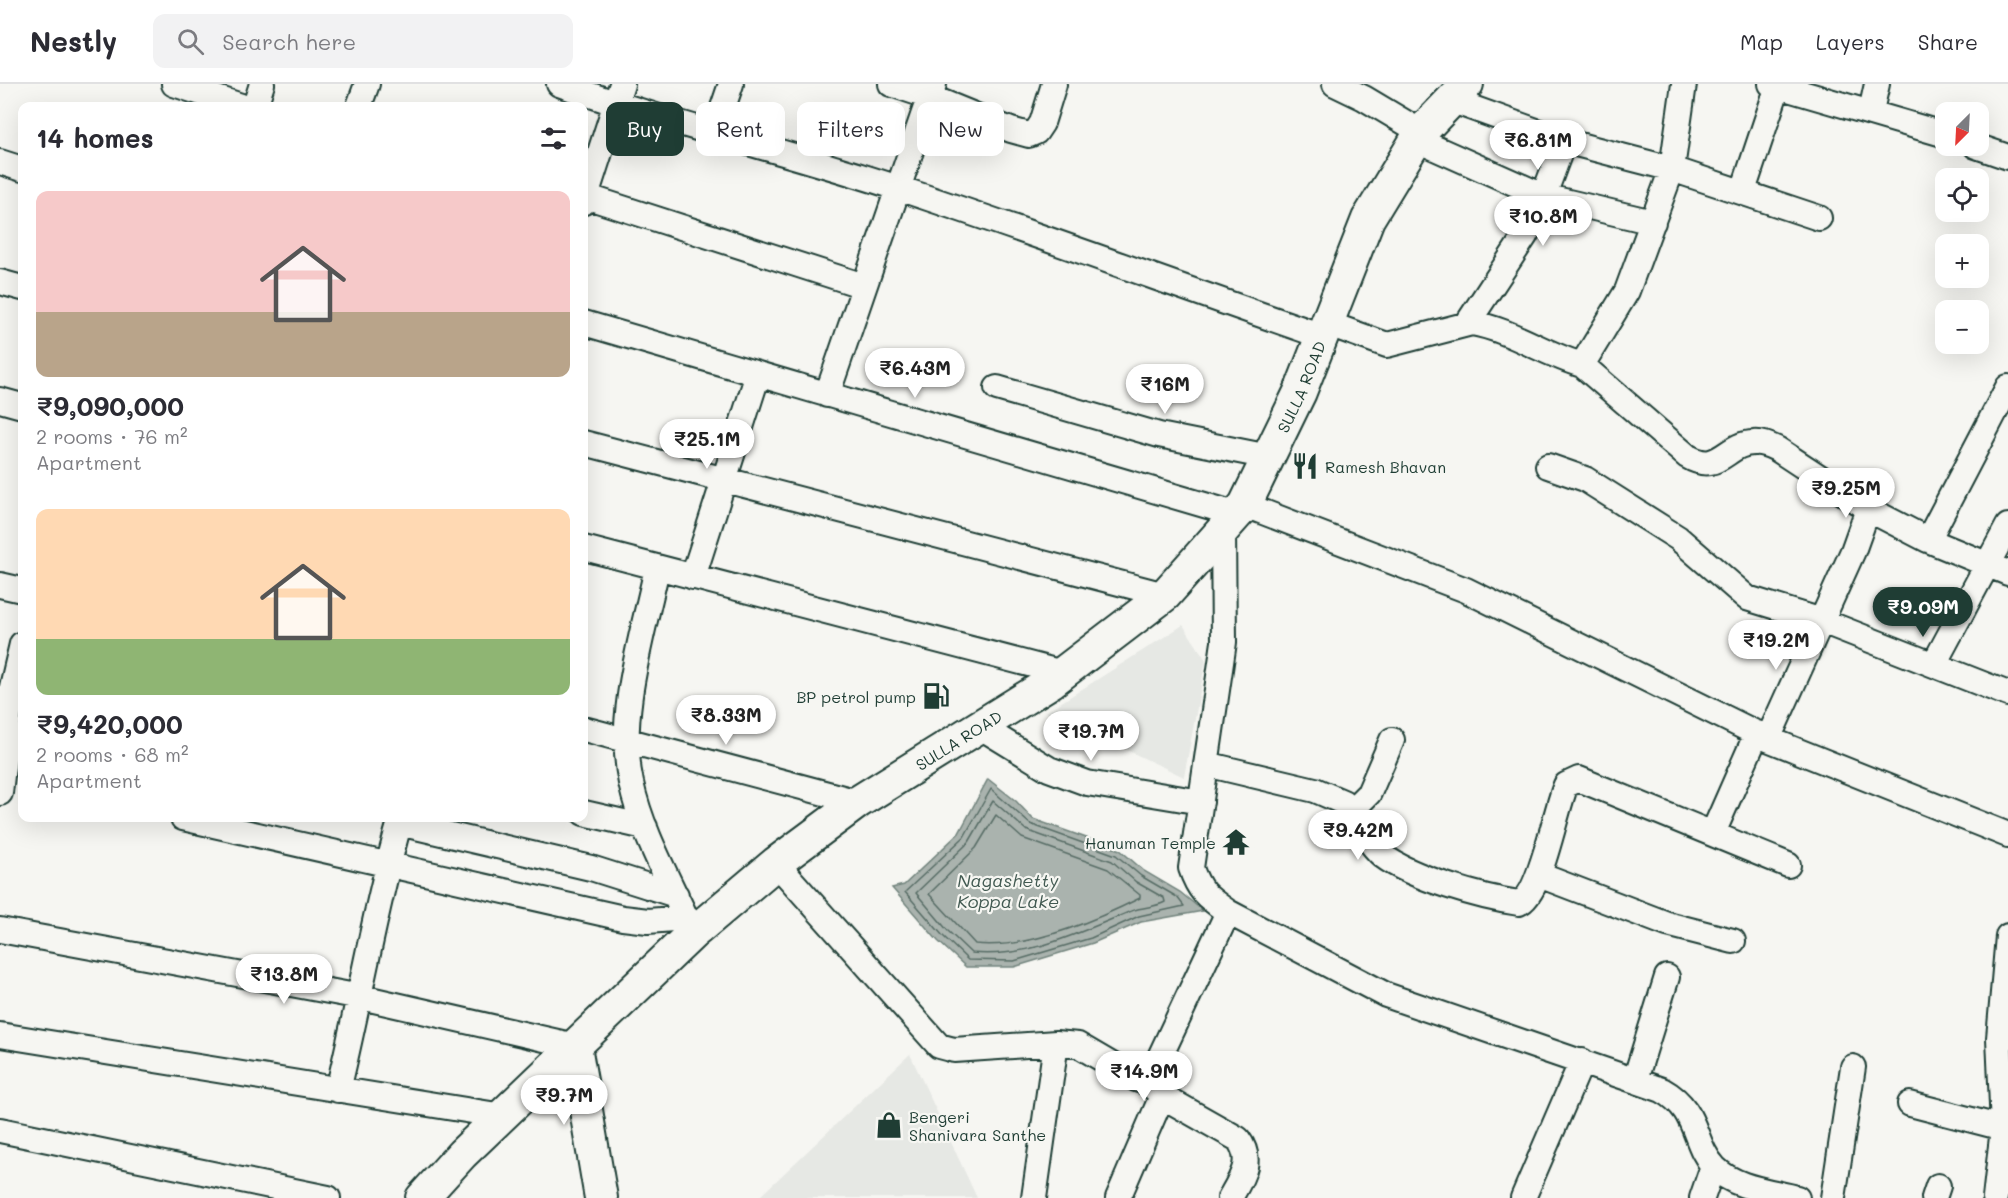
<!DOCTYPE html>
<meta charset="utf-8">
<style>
:root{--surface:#fff;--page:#f2f2f3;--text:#2b2b33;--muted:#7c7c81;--line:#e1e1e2;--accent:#1f3d34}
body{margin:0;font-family:Mali,sans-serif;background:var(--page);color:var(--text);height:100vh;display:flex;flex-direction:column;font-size:22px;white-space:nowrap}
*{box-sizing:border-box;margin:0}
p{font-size:20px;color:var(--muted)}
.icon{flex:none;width:33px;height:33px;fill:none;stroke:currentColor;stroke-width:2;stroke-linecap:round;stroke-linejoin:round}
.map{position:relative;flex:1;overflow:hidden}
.panel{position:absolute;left:18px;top:18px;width:570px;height:720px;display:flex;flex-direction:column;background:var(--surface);border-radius:12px;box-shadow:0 6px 24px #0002}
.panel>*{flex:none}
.guide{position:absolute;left:606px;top:18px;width:570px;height:54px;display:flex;gap:12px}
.needle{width:39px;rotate:204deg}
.tools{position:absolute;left:1935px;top:18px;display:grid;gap:12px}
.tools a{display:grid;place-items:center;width:54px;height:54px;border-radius:12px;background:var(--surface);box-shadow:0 6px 24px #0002;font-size:30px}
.price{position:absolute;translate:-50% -51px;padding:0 14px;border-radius:21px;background:#fff;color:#222;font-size:20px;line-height:39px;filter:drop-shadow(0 2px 3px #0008)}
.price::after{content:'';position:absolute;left:50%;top:36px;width:18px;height:14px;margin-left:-9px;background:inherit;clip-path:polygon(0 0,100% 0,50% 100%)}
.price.current{background:var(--accent);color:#fff}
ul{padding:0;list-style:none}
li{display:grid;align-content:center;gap:12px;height:318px;padding:0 18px}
li span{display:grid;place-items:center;height:186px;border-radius:12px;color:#555}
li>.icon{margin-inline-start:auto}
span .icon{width:108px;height:108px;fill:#fffc;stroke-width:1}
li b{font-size:26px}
h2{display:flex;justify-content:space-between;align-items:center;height:72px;padding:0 18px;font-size:26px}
.chip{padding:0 21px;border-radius:12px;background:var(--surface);box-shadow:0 6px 24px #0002;font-size:21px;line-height:54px}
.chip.current{background:var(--accent);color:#fff}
header{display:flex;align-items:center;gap:36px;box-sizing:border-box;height:84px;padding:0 30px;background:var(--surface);border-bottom:2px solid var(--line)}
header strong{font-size:28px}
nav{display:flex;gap:33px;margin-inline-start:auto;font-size:21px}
.search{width:420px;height:54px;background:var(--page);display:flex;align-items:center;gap:15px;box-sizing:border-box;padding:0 21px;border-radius:12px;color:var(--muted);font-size:22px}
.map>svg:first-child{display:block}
</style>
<header>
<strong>Nestly</strong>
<div class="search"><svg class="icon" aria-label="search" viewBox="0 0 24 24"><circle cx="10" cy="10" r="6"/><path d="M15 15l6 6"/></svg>Search here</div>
<nav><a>Map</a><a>Layers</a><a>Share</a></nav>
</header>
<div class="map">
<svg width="2008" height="1114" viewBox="0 0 2008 1114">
<rect width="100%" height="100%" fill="#f6f6f2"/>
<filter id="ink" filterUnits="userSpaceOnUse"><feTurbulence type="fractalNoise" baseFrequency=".0167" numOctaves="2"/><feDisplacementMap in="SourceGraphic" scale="12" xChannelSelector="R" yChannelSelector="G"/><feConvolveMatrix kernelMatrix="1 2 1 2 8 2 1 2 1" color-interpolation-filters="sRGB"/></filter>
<g filter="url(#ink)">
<!-- built -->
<path fill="#e6e8e4" d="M1183,541L1206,576L1184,693L1046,628Z
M910,970L977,1114H758Z"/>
<!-- water -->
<path fill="#aab3ae" stroke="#72847d" stroke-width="1.5" d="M988,695L1016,717L1033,735L1120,766L1144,787L1180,808L1203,827L1141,838L1093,859L1014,883H966L938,857L892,804L904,801L959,749Z"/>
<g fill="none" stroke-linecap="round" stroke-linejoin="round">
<!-- shore -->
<path stroke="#576c65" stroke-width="1.5" d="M991,705L1030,740L1116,771L1141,792L1177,813L1184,822L1139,832L1091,854L1014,877L968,876L943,852L905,808L964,753Z
M993,717L1026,746L1112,777L1136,798L1164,814L1165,818C1156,823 1144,823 1134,826C1082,847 1029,875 971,869L948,847L916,809L969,758Z
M996,731L1022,754L1108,785L1140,811V814C1094,837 1027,866 975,860L929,810L976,764Z"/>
<defs>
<path id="minor" d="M174,0L241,22
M559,0C670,40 786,67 898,104C1040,151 1180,203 1322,252
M891,0L930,13L1011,46L1029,51L1036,48L1042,39L1054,0
M1335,0L1364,14L1421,48
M1684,0L1672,85L1819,134
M1771,0L1946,51
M1453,17L1564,57L1672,85L1627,207L1582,281L1687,372C1720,392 1725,359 1754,359C1762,358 1770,362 1777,365L1868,425L1928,456L2008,489
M255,22L262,0
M359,22L367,0
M1871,27L1877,0
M715,47L731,0
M1417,56L1543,112L1653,138
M1976,62L2008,73
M0,78L22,85
M1743,107L1778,2
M585,112L864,202
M584,118L622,0
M0,198L22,204
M584,239L1235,430
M1326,239L1387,261L1472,239C1511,246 1544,270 1582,281
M1467,240L1525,152L1538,127L1564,57
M997,304L1159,351L1269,373
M827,311L934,0
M0,316L22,322
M584,359L1165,511
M1548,382L1585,395L1678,454L1747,514L1822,537L2008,610
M1245,421L1466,506L1768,655L2008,751
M1223,446L1224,558L1191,784C1199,808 1207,813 1228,828L1386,911L1662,1006C1700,1027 1691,1058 1715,1084C1735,1104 1771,1107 1797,1114
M1928,456L2008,303
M584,464L1063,589
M657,484C643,550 616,633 631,699C642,750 671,799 692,847
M693,493L758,290
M0,501L22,506
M1934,580L2008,442
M979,642L1049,685L1087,699L1201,718
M584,645L858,718
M1768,655L1853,467L1868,425
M1206,680L1315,706L1343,718L1348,730L1369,709L1392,656
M0,709L12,603L22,560
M584,729L645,743
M1348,730C1362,742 1368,760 1383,772C1412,794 1483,814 1519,819C1541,811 1555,726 1566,701L1579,695L1788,781
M183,734L623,834L648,837L686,834
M399,739L591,784L676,811
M1713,749L1757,649
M776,779L939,962L954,966L1056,959
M1539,791L1667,840L1733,857
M0,846L361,913L575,962
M0,951L503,1032
M1635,996L1667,893
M338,1006C360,916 375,823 401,734
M1162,1012L1238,1055C1254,1076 1242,1093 1230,1114
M1910,1020L2003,1044
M0,1046L328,1114
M1034,1114L1056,959L1078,961L1136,995L1142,997L1150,994L1228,828
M1118,1114L1162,1012L1151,1001
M1523,1114L1582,977
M1702,1114L1713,1082
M1833,1114L1853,983
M1934,1114L1938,1102
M1995,1114L2003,1044L1999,954L2008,852"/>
<g id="major">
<path d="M575,962L601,1114"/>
<path id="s1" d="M422,1114L462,1070L693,849L776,779L858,718L1051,598L1165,511L1245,421L1300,308L1368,135L1421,48L1467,0"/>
</g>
</defs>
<!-- minor casing -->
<use href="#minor" stroke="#1f3d34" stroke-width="28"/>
<!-- major casing -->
<use href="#major" stroke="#1f3d34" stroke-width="36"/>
<!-- minor -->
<use href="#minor" stroke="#f6f6f2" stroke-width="24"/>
<!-- major -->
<use href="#major" stroke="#f6f6f2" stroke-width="32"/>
</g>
</g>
<!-- icons -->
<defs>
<symbol id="restaurant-bare" viewBox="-9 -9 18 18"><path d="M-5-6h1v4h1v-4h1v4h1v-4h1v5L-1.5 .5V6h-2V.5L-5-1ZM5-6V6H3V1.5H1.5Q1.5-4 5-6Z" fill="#1f3d34" stroke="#f6f6f2" stroke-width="2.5" paint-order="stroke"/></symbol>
<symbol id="fuel-bare" viewBox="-9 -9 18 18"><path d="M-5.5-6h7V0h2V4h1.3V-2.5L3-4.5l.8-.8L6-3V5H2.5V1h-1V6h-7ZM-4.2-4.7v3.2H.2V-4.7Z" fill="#1f3d34" stroke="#f6f6f2" stroke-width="2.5" paint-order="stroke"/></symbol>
<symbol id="temple-bare" viewBox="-9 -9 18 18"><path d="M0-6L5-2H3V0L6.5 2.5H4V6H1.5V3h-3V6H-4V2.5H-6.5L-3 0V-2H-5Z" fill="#1f3d34" stroke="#f6f6f2" stroke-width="2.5" paint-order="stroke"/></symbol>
<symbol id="shop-bare" viewBox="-9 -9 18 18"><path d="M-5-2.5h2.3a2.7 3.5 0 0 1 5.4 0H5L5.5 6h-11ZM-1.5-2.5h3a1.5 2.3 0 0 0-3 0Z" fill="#1f3d34" stroke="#f6f6f2" stroke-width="2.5" paint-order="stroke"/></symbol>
</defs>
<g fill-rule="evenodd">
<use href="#restaurant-bare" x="1286" y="363" width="38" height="38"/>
<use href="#fuel-bare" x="917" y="593" width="38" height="38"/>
<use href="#temple-bare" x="1217" y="739" width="38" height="38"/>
<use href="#shop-bare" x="870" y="1022" width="38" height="38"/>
</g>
<g text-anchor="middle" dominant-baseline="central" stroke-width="4.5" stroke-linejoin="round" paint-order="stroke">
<!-- street labels -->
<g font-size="16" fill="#1f3d34" stroke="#f6f6f2">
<text stroke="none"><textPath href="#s1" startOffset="1212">SULLA ROAD</textPath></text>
<text stroke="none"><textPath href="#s1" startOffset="708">SULLA ROAD</textPath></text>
</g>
<!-- poi labels -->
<g font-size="16" fill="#1f3d34" stroke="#f6f6f2" text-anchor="start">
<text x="1325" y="382">Ramesh Bhavan</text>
<text x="916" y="612" text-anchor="end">BP petrol pump</text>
<text x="1216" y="758" text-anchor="end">Hanuman Temple</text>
<text x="909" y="1032">Bengeri<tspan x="909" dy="18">Shanivara Santhe</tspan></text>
</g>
<!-- water labels -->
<g font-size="18" font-style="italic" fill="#425a52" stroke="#f6f6f2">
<text x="1008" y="796">Nagashetty<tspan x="1008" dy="21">Koppa Lake</tspan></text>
</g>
</g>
</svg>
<div class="tools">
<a><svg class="needle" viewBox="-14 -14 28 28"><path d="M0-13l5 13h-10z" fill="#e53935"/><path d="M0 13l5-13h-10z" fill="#7c7c81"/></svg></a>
<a><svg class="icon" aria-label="locate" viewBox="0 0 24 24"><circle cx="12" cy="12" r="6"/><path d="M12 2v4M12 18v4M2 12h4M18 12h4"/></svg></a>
<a>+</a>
<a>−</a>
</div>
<b class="price" style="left:1538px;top:87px">₹6.81M</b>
<b class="price" style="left:1543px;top:163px">₹10.8M</b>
<b class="price" style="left:915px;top:315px">₹6.43M</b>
<b class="price" style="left:1165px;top:331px">₹16M</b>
<b class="price" style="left:707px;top:386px">₹25.1M</b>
<b class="price" style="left:1846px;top:435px">₹9.25M</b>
<b class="price current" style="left:1923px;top:554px">₹9.09M</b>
<b class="price" style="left:1776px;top:587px">₹19.2M</b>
<b class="price" style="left:726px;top:662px">₹8.33M</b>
<b class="price" style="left:1091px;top:678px">₹19.7M</b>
<b class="price" style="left:1358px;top:777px">₹9.42M</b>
<b class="price" style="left:284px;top:921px">₹13.8M</b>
<b class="price" style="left:1144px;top:1018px">₹14.9M</b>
<b class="price" style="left:564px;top:1042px">₹9.7M</b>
<div class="guide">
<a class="chip current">Buy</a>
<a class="chip">Rent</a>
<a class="chip">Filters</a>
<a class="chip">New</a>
</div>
<section class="panel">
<h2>14 homes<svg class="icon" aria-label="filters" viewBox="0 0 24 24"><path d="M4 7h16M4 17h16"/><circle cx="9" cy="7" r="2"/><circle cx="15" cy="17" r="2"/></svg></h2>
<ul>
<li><span style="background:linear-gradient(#f6c9c9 65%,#b9a48a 0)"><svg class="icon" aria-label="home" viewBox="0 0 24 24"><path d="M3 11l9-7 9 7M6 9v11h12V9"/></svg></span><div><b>₹9,090,000</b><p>2 rooms · 76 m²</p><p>Apartment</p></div></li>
<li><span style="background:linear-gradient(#ffd9b3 70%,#8fb573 0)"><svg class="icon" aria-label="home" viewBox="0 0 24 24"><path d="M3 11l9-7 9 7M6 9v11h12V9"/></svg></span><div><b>₹9,420,000</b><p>2 rooms · 68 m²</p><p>Apartment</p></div></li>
</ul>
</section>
</div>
